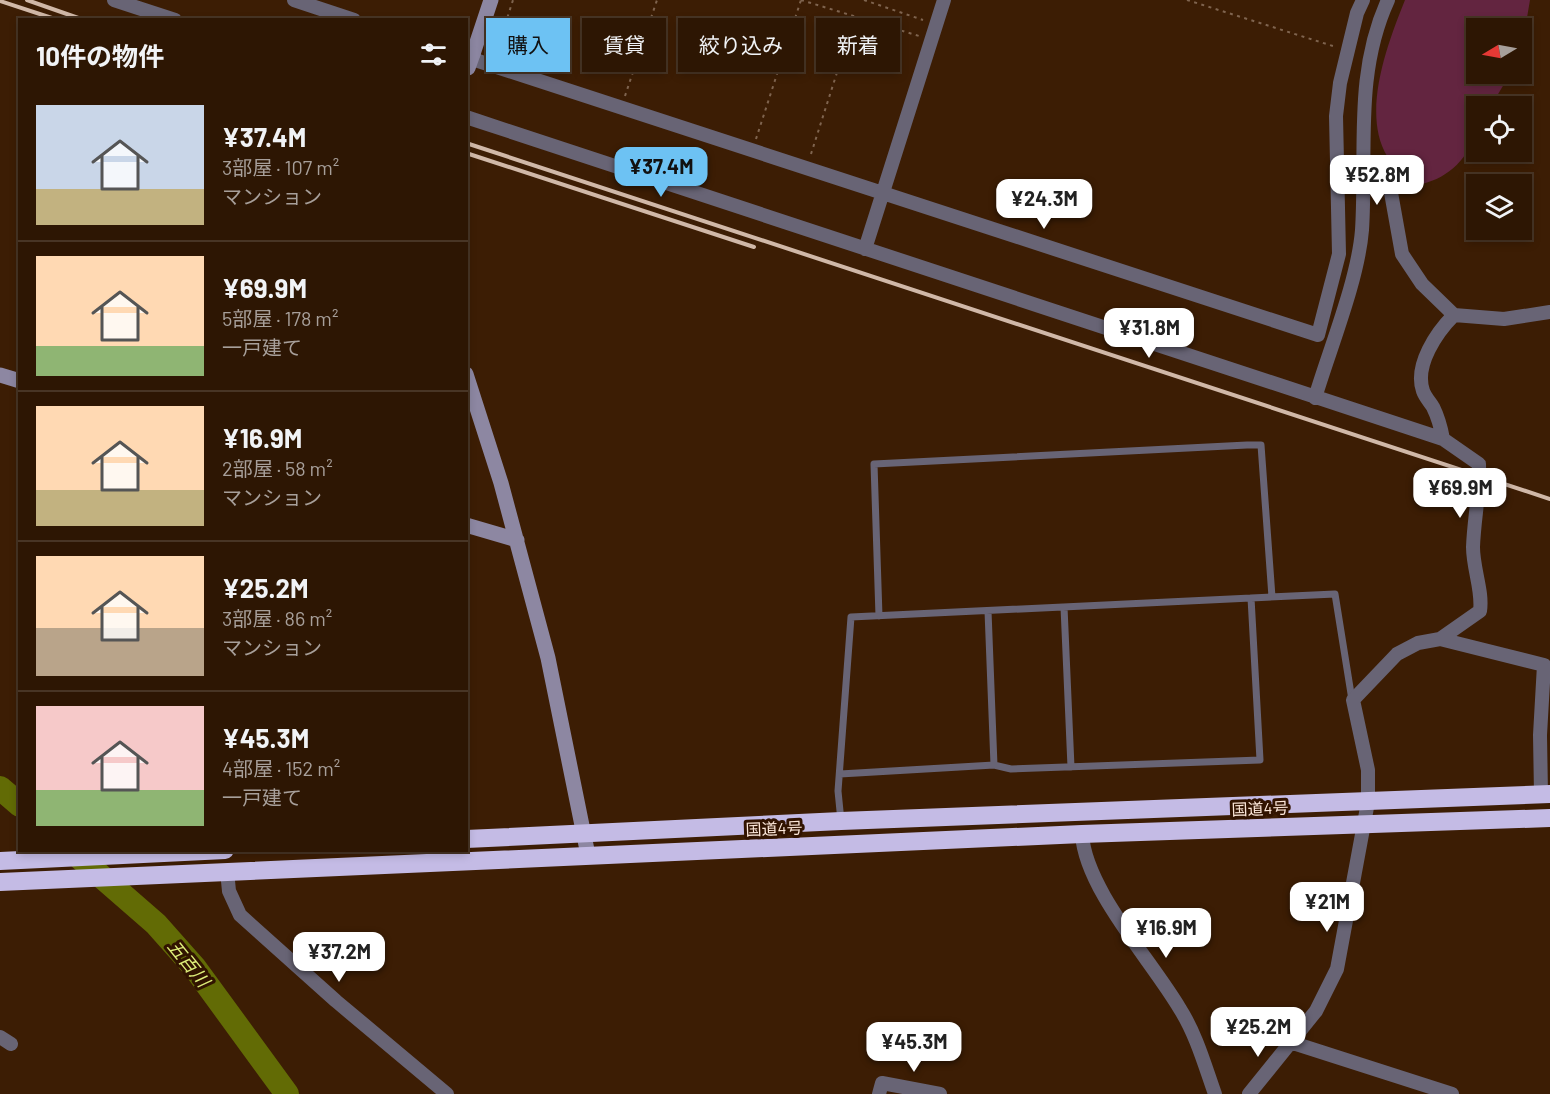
<!DOCTYPE html>
<html lang="ja">
<meta charset="utf-8">
<style>
:root{--surface:#2d1603;--page:#392312;--text:#f1f3f6;--muted:#a79f9a;--line:#483525;--accent:#6dc2f3}
body{margin:0;font-family:Barlow,"Noto Sans JP",sans-serif;background:var(--page);color:var(--text);height:100vh;display:flex;flex-direction:column;font-size:22px;white-space:nowrap}
*{box-sizing:border-box;margin:0}
p{font-size:20px;color:var(--muted)}
.icon{flex:none;width:33px;height:33px;fill:none;stroke:currentColor;stroke-width:2;stroke-linecap:round;stroke-linejoin:round}
.map{position:relative;flex:1;overflow:hidden}
.drawer{position:absolute;left:18px;top:18px;width:450px;height:834px;display:flex;flex-direction:column;background:var(--surface);border-radius:0px;box-shadow:0 3px 9px #0003,0 0 0 2px var(--line)}
.drawer>*{flex:none}
.top-card{position:absolute;left:486px;top:18px;width:570px;height:54px;display:flex;gap:12px}
.needle{width:39px;rotate:260deg}
.controls{position:absolute;left:1466px;top:18px;display:grid;gap:12px}
.controls a{display:grid;place-items:center;width:66px;height:66px;border-radius:0px;background:var(--surface);box-shadow:0 3px 9px #0003,0 0 0 2px var(--line);font-size:30px}
.price{position:absolute;translate:-50% -51px;padding:0 14px;border-radius:12px;background:#fff;color:#222;font-size:20px;line-height:39px;filter:drop-shadow(0 2px 3px #0008)}
.price::after{content:'';position:absolute;left:50%;top:36px;width:18px;height:14px;margin-left:-9px;background:inherit;clip-path:polygon(0 0,100% 0,50% 100%)}
.price.active{background:var(--accent);color:#111}
ul{padding:0;list-style:none}
li{display:flex;align-items:center;gap:18px;height:150px;padding:0 18px}
li+li{border-top:2px solid var(--line)}
li span{display:grid;place-items:center;flex:none;width:168px;height:120px;border-radius:0px;color:#555}
li>.icon{margin-inline-start:auto}
span .icon{width:72px;height:72px;fill:#fffc;stroke-width:1}
li b{font-size:26px}
h2{display:flex;justify-content:space-between;align-items:center;height:72px;padding:0 18px;font-size:26px}
.chip{padding:0 21px;border-radius:0px;background:var(--surface);box-shadow:0 3px 9px #0003,0 0 0 2px var(--line);font-size:21px;line-height:54px}
.chip.active{background:var(--accent);color:#111}
.map>svg:first-child{display:block}
</style>
<div class="map">
<svg width="1550" height="1094" viewBox="0 0 1550 1094">
<rect width="100%" height="100%" fill="#3c1d04"/>
<!-- green -->
<path fill="#632540" d="M1405,0H1530L1521,53V28H1476V74H1510L1491,106H1476C1476,115 1478,127 1475,135C1466,162 1445,180 1417,185C1408,176 1394,167 1387,156C1361,113 1388,42 1405,0Z"/>
<g fill="none" stroke-linecap="round" stroke-linejoin="round">
<!-- river -->
<path stroke="#626b05" stroke-width="24" d="M0,788L20,805
M71,850L156,924L195,968L287,1094"/>
<!-- path -->
<path stroke="#7f644f" stroke-width="2" stroke-dasharray="3 4.5" stroke-linecap="butt" d="M801,0L919,36
M864,0L923,20
M1187,0L1336,47
M496,53L513,0
M625,96L657,0
M756,139L801,0
M811,154L855,16"/>
<!-- lane -->
<path stroke="#686475" stroke-width="7" d="M1064,607L1071,767
M988,611L994,765
M879,616L874,464L1247,445H1261L1272,597
M840,774L994,765L1011,769L1260,760L1251,598
M841,821L838,791L851,617L1335,594L1352,700"/>
<!-- street -->
<path stroke="#686475" stroke-width="14" d="M114,0L175,20
M294,0L354,20
M466,57L1318,335L1339,254L1336,116L1340,83L1357,13L1363,0
M466,117L1443,439
M1362,165L1388,176L1402,254L1422,284L1454,315
M865,249L944,0
M1315,398C1330,348 1358,280 1362,230C1367,152 1354,74 1388,0
M1440,639L1544,665L1540,735L1541,794
M1082,834C1085,889 1152,961 1180,1009C1196,1034 1205,1066 1215,1094
M227,871L229,891L240,915L336,1001L447,1094
M0,1037L11,1044
M1290,1042L1452,1094
M879,1094L882,1083L940,1094
M1249,1094L1316,1011L1337,969L1368,802V770L1353,700L1397,654L1418,643L1440,639L1480,611C1483,591 1473,569 1473,547C1474,519 1480,492 1479,464L1443,439C1441,428 1438,417 1433,407C1430,402 1425,397 1423,391C1414,365 1437,332 1454,315L1504,319L1550,312"/>
<!-- secondary -->
<path stroke="#8d87a2" stroke-width="15" d="M473,54L491,0
M466,374L501,483L548,658L588,855
M0,375L20,381
M466,525L517,540"/>
<!-- highway -->
<path stroke="#c4bbe5" stroke-width="18" d="M466,839L841,821L1550,794
M0,861L225,850
M0,882L1082,834L1550,818"/>
<!-- rail -->
<path stroke="#d0b8a8" stroke-width="4" d="M27,0L84,20
M0,1L58,20
M466,143L1550,499
M466,153L754,247"/>
<!-- secondary-bridge -->
<path stroke="#8d87a2" stroke-width="15" d="M468,68L473,54"/>
</g>
<g text-anchor="middle" dominant-baseline="central" stroke-width="6" stroke-linejoin="round" paint-order="stroke">
<!-- street labels -->
<g font-size="16" fill="#fce7d9" stroke="#311300">
<text transform="translate(1260 808) rotate(-2)">国道4号</text>
<text transform="translate(774 828) rotate(-2)">国道4号</text>
</g>
<!-- water labels -->
<g font-size="18" font-style="italic" fill="#dfef7a" stroke="#311300">
<text transform="translate(189 963) rotate(51)">五百川</text>
</g>
</g>
</svg>
<div class="controls">
<a><svg class="needle" viewBox="-14 -14 28 28"><path d="M0-13l5 13h-10z" fill="#e53935"/><path d="M0 13l5-13h-10z" fill="#a79f9a"/></svg></a>
<a><svg class="icon" aria-label="locate" viewBox="0 0 24 24"><circle cx="12" cy="12" r="6"/><path d="M12 2v4M12 18v4M2 12h4M18 12h4"/></svg></a>
<a><svg class="icon" aria-label="layers" viewBox="0 0 24 24"><path d="M12 4l9 5-9 5-9-5zM3 14l9 5 9-5"/></svg></a>
</div>
<b class="price active" style="left:661px;top:198px">¥37.4M</b>
<b class="price" style="left:1377px;top:206px">¥52.8M</b>
<b class="price" style="left:1044px;top:230px">¥24.3M</b>
<b class="price" style="left:1149px;top:359px">¥31.8M</b>
<b class="price" style="left:1460px;top:519px">¥69.9M</b>
<b class="price" style="left:1327px;top:933px">¥21M</b>
<b class="price" style="left:1166px;top:959px">¥16.9M</b>
<b class="price" style="left:339px;top:983px">¥37.2M</b>
<b class="price" style="left:1258px;top:1058px">¥25.2M</b>
<b class="price" style="left:914px;top:1073px">¥45.3M</b>
<div class="top-card">
<a class="chip active">購入</a>
<a class="chip">賃貸</a>
<a class="chip">絞り込み</a>
<a class="chip">新着</a>
</div>
<section class="drawer">
<h2>10件の物件<svg class="icon" aria-label="filters" viewBox="0 0 24 24"><path d="M4 7h16M4 17h16"/><circle cx="9" cy="7" r="2"/><circle cx="15" cy="17" r="2"/></svg></h2>
<ul>
<li><span style="background:linear-gradient(#c9d6e8 70%,#c2b280 0)"><svg class="icon" aria-label="home" viewBox="0 0 24 24"><path d="M3 11l9-7 9 7M6 9v11h12V9"/></svg></span><div><b>¥37.4M</b><p>3部屋 · 107 m²</p><p>マンション</p></div></li>
<li><span style="background:linear-gradient(#ffd9b3 75%,#8fb573 0)"><svg class="icon" aria-label="home" viewBox="0 0 24 24"><path d="M3 11l9-7 9 7M6 9v11h12V9"/></svg></span><div><b>¥69.9M</b><p>5部屋 · 178 m²</p><p>一戸建て</p></div></li>
<li><span style="background:linear-gradient(#ffd9b3 70%,#c2b280 0)"><svg class="icon" aria-label="home" viewBox="0 0 24 24"><path d="M3 11l9-7 9 7M6 9v11h12V9"/></svg></span><div><b>¥16.9M</b><p>2部屋 · 58 m²</p><p>マンション</p></div></li>
<li><span style="background:linear-gradient(#ffd9b3 60%,#b9a48a 0)"><svg class="icon" aria-label="home" viewBox="0 0 24 24"><path d="M3 11l9-7 9 7M6 9v11h12V9"/></svg></span><div><b>¥25.2M</b><p>3部屋 · 86 m²</p><p>マンション</p></div></li>
<li><span style="background:linear-gradient(#f6c9c9 70%,#8fb573 0)"><svg class="icon" aria-label="home" viewBox="0 0 24 24"><path d="M3 11l9-7 9 7M6 9v11h12V9"/></svg></span><div><b>¥45.3M</b><p>4部屋 · 152 m²</p><p>一戸建て</p></div></li>
</ul>
</section>
</div>
